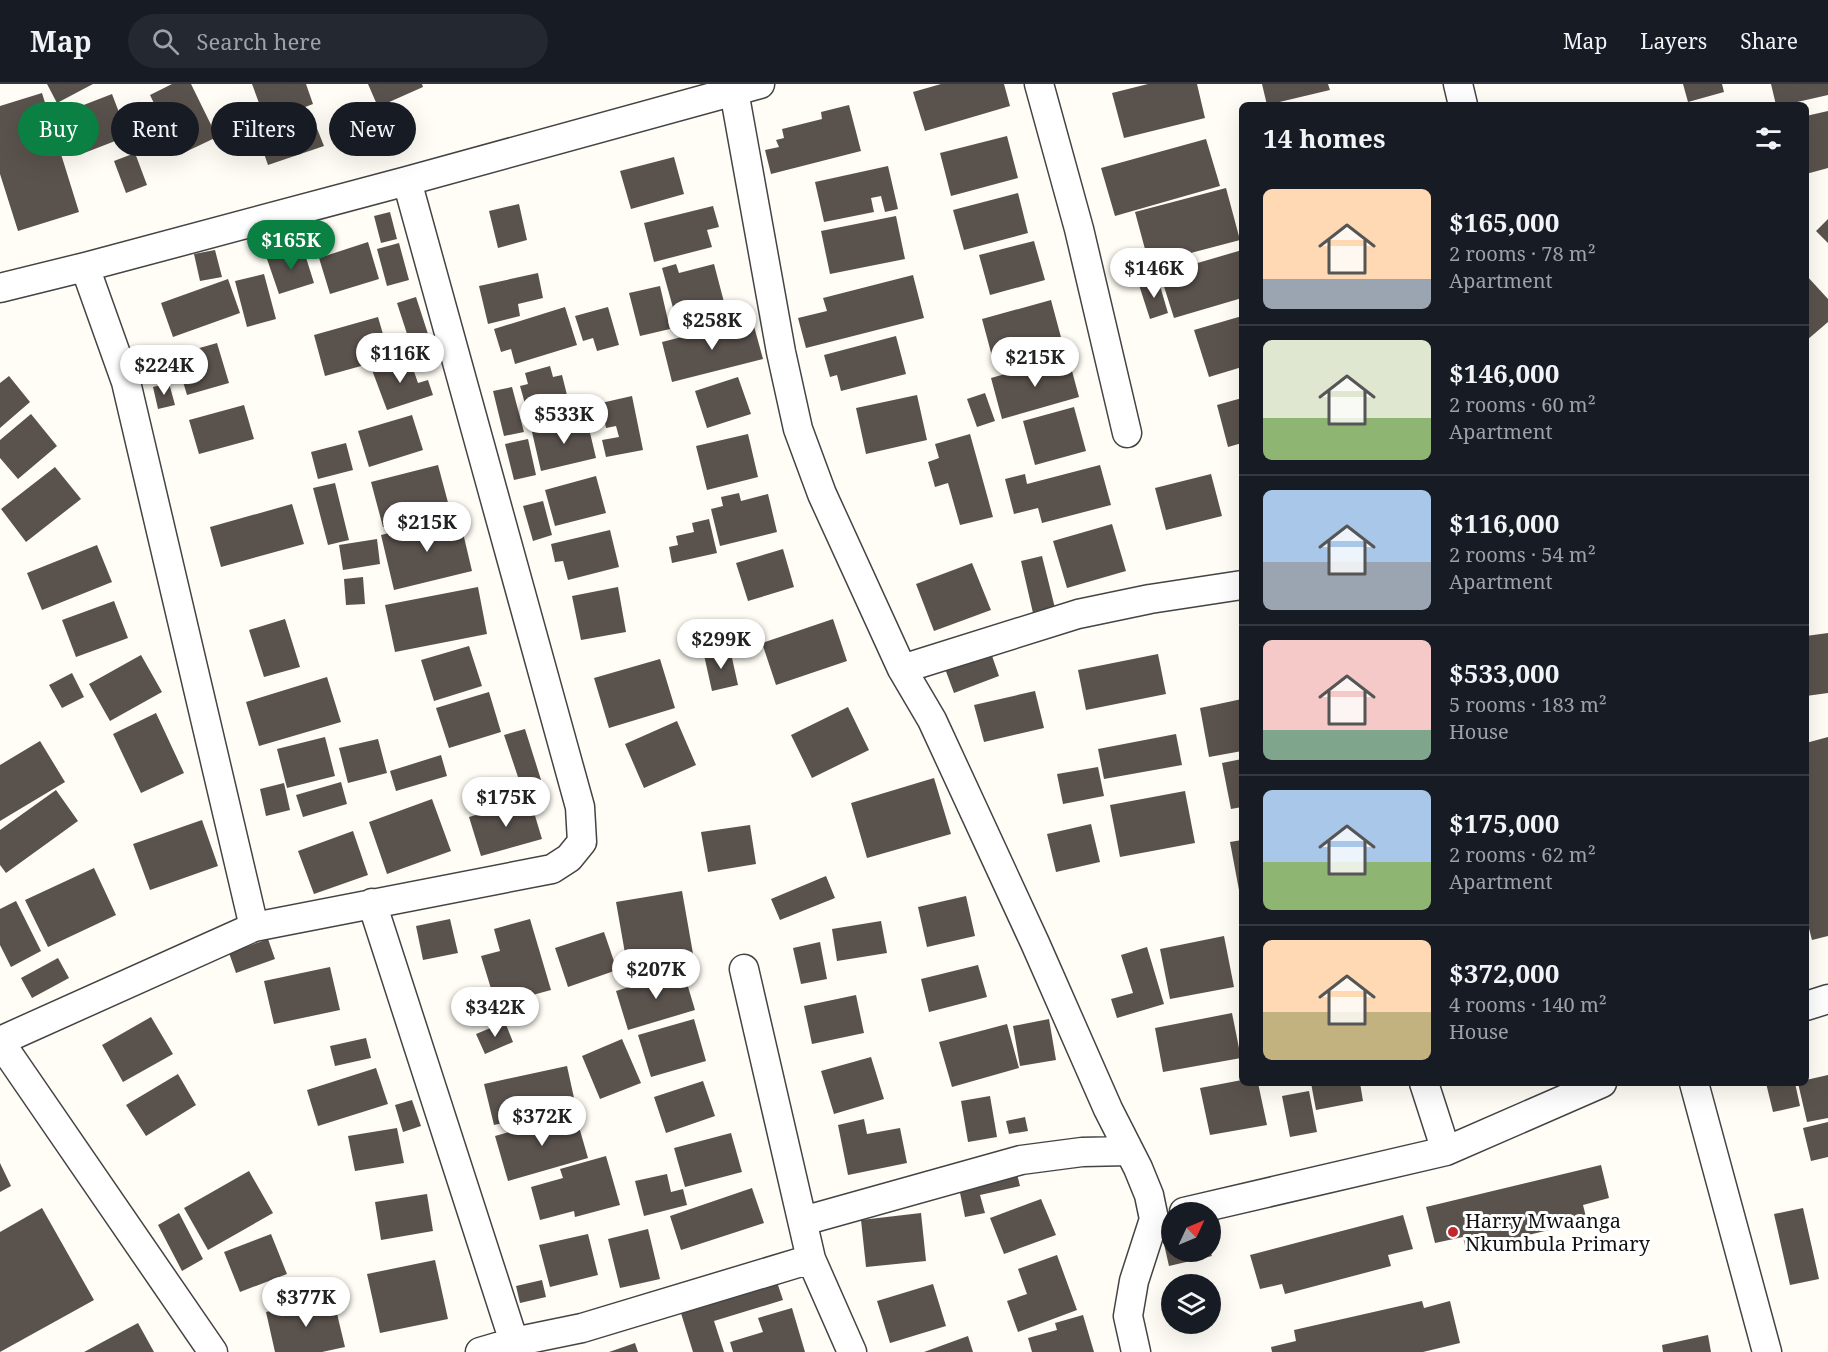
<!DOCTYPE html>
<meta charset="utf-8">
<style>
:root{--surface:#171b24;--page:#242831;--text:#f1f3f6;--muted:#9ea1a6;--line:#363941;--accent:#0b8043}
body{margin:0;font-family:"Noto Serif",serif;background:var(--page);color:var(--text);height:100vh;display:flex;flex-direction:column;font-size:22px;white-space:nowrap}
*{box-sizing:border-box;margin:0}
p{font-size:20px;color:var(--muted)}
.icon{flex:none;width:33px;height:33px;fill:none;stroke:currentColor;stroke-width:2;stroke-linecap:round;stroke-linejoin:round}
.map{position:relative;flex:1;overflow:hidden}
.drawer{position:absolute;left:1239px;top:18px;width:570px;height:984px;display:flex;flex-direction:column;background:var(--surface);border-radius:9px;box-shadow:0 6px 24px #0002}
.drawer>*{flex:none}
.guide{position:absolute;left:18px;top:18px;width:570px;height:54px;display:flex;gap:12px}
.needle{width:39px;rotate:46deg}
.tools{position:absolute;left:1161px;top:1118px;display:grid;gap:12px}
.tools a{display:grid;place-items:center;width:60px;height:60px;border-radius:50%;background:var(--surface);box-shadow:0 6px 24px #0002;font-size:30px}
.price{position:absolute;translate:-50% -51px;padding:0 14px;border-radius:21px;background:#fff;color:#222;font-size:20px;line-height:39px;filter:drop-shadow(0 2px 3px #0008)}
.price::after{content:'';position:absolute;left:50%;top:36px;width:18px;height:14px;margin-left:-9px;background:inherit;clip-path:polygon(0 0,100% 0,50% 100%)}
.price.current{background:var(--accent);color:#fff}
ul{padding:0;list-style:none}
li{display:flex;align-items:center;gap:18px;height:150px;padding:0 24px}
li+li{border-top:2px solid var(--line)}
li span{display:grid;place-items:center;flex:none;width:168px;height:120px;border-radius:9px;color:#555}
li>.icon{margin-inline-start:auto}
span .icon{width:72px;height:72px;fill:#fffc;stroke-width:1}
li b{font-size:26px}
h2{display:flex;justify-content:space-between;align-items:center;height:72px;padding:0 24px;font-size:26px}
.pill{padding:0 21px;border-radius:27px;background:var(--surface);box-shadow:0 6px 24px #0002;font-size:21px;line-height:54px}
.pill.current{background:var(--accent);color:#fff}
header{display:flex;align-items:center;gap:36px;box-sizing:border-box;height:84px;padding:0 30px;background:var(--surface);border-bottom:2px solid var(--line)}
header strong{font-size:28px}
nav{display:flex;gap:33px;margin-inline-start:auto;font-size:21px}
.search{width:420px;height:54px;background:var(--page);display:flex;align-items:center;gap:15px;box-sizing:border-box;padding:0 21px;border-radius:33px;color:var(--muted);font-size:22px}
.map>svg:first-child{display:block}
</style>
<header>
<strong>Map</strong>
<div class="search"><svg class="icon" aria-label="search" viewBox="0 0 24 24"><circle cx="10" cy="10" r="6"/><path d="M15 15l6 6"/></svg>Search here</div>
<nav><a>Map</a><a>Layers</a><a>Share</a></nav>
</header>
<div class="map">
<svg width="1828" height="1268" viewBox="0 0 1828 1268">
<rect width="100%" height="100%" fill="#fffdf5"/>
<!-- building -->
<path fill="#5a524d" d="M47,0H93L57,19Z
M172,0H191L217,53L179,71L150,11Z
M252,0H306L313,20L266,38Z
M368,0H422L423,3L378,23Z
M941,0H1004L1010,22L925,47L913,8Z
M1148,0H1197L1205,34L1124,54L1112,9Z
M1262,0H1328L1330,6L1267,21Z
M1683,0H1722L1724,8L1688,18Z
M1771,0H1828V11L1784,21H1776Z
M42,9L79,128L18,147L0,90V22Z
M112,10L128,52L79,71L63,29Z
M849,21L861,67L771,90L765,66L779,63L776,56L784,54L782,45L822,35L821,28Z
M1828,27V84L1806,90V32Z
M316,42L324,62L268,81L261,61Z
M1007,52L1018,94L951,112L940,69Z
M1206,55L1220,102L1115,132L1101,84Z
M135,69L147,101L126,109L114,77Z
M674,73L684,110L631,125L620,87Z
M888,82L898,125L885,128L881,112L871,114L874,128L824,138L815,98Z
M1226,104L1240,156L1149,180L1135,128Z
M1018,109L1028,149L964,166L953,126Z
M519,120L527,156L498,164L489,127Z
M713,122L719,143L707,146L712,163L654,178L644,139Z
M390,128L397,155L381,159L374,132Z
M896,132L905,175L830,190L821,147Z
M1828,135V159L1816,147Z
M1034,157L1045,196L990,211L979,171Z
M368,158L379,195L330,210L319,174Z
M399,159L409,196L387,202L377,165Z
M303,164L314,199L279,210L267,175Z
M215,166L222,193L200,197L194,170Z
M1242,166V214L1174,234L1160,190Z
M676,180L679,189L714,180L724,218L675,231L662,184Z
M538,189L543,214L518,220L520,232L488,240L479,202Z
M264,190L276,235L247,243L235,197Z
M913,191L924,234L806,264L798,234L827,227L823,214Z
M1806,191L1828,215V238L1807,256L1806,255Z
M228,195L240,229L173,253L161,219Z
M1158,195L1168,229L1150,235L1139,201Z
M660,202L670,245L640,252L629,209Z
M416,213L428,250L409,256L397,219Z
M1051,216L1062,257L993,276L982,235Z
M565,223L577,261L515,280L511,265L501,268L494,245Z
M608,223L619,261L597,267L593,254L583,257L575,232Z
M1242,232V283L1209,293L1194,246Z
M378,233L390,274L325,292L314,251Z
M752,235L763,275L672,298L662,258Z
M896,252L906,290L841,307L837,291L830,293L824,271Z
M217,259L229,299L187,311L175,271Z
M1068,272L1079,313L1002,335L991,294Z
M409,273L418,299L428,296L433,311L387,326L372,286Z
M550,282L553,293L562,291L570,323L529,334L520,302L528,300L525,289Z
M9,292L30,318L0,344V299Z
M738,293L751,330L707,344L695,307Z
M169,299L175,321L158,325L153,303Z
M512,303L524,348L504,352L493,307Z
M985,309L995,337L977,343L967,315Z
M917,311L927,356L866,370L856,324Z
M632,312L643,366L606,373L602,356L619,353L616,342L606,344L601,319Z
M1242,314V359L1228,363L1217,321Z
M244,321L254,355L199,370L189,336Z
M1074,323L1086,367L1035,381L1023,337Z
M31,330L57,362L18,395L0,374V356Z
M412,331L423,366L369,383L358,347Z
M587,336L596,374L541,387L532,348Z
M748,350L758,393L707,406L696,362Z
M970,350L993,433L960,441L948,399L935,403L928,378L939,374L935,360Z
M528,355L536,391L514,396L505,360Z
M346,359L353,386L318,395L311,368Z
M438,381L450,426L383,443L371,398Z
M1100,381L1111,421L1042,439L1038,424L1014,430L1005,395L1025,390L1027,400Z
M55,383L81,415L26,458L1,425Z
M1211,390L1222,432L1166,446L1155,404Z
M596,392L606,429L555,442L545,406Z
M335,399L349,456L328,461L313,404Z
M739,409L741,417L768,410L777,448L720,462L711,425L723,422L721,413Z
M543,417L552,451L533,457L523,422Z
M292,420L304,460L221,483L210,443Z
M459,432L472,487L394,506L381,451Z
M709,435L717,469L672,479L669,463L678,461L676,452L694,448L692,439Z
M1112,440L1126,487L1067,504L1053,457Z
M610,446L619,483L568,496L563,477L555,478L551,460Z
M377,455L380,480L343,486L339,461Z
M97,461L112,498L42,526L27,489Z
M783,465L794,503L748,517L736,479Z
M1042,472L1055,524L1033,529L1021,477Z
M972,479L991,526L934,547L916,500Z
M363,493L365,520L346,521L344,495Z
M478,503L487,550L395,568L385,521Z
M618,503L626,548L581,556L572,512Z
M114,517L128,554L76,573L62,536Z
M285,535L300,583L264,593L249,546Z
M833,535L847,577L776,601L762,559Z
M1828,549V609L1806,612V552Z
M469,562L482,602L434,617L421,576Z
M730,565L738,601L712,607L704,571Z
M990,566L999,592L954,609L944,582Z
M1158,570L1166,610L1086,626L1078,586Z
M141,571L162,608L110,637L89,600Z
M660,575L675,624L609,644L594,594Z
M72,589L84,613L62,624L49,601Z
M327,593L341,638L259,662L246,618Z
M1035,607L1044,644L984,658L974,621Z
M489,608L501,648L449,664L436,624Z
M1242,615V667L1209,673L1200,624Z
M848,623L869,666L812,694L791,651Z
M156,629L184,689L141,709L113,650Z
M677,637L696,681L644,704L625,660Z
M525,645L542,699L522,705L504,651Z
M1176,650L1182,681L1104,695L1098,665Z
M325,653L335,692L287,704L277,665Z
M1828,653V852L1812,856L1806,833V659Z
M378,655L387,689L348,699L339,664Z
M40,657L65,698L0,737V681Z
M441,671L447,692L396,707L390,687Z
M1242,675V723L1231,725L1222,679Z
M1098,683L1104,712L1063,720L1057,690Z
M934,694L951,750L867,774L851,719Z
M341,698L347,720L303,733L296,711Z
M284,699L290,726L266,732L260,705Z
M56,706L78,737L6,789L0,781V746Z
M1185,707L1195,759L1120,773L1110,721Z
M432,715L451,767L387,790L369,738Z
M530,715L542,755L481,772L469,733Z
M202,736L218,782L150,806L133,760Z
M1091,740L1100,778L1056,788L1047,750Z
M750,741L756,780L708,788L701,748Z
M353,747L368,791L314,810L298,767Z
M1242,756V806H1239L1230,758Z
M94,784L116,831L48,863L25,816Z
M826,792L835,814L780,836L771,815Z
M682,807L695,881L629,892L616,818Z
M966,812L975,852L927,863L918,823Z
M16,817L41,867L11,883L0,861V825Z
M450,835L458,869L423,876L416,842Z
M530,835L551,906L496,921L481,872L500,867L494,845Z
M881,837L887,869L837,877L832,845Z
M604,848L617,886L568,903L555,864Z
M1224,852L1234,903L1170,915L1160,865Z
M268,855L275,875L236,889L229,869Z
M820,858L827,895L801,900L793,864Z
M1147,863L1164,920L1117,934L1111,915L1133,909L1121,871Z
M58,874L69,894L32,914L21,894Z
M978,881L987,913L929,928L921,895Z
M330,883L340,926L274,940L264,897Z
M683,886L695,926L628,946L616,907Z
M856,911L864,949L812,960L804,922Z
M1232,929L1241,974L1163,988L1155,944Z
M151,933L173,970L123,998L102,961Z
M694,935L706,977L651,993L638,951Z
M1049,935L1056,976L1020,982L1013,942Z
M505,938L513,958L485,970L476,950Z
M1007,940L1019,984L952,1003L939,958Z
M366,954L371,974L335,982L330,962Z
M622,955L641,999L600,1015L582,972Z
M871,973L884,1015L834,1030L821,987Z
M567,982L576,1023L494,1041L484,1000Z
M376,984L388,1020L318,1042L307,1006Z
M178,990L196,1021L146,1052L126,1021Z
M1828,991V1034L1807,1038L1798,999H1806V996Z
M1242,996V999H1258L1267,1041L1210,1051L1200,1004Z
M703,997L715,1032L666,1049L654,1013Z
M1311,999H1360L1363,1017L1316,1026Z
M1766,999H1795L1800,1022L1773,1028Z
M1309,1007L1317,1048L1290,1053L1282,1012Z
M990,1012L997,1053L968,1058L961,1017Z
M412,1016L421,1042L403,1048L395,1021Z
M575,1029L588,1074L508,1097L495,1052Z
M1025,1033L1028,1047L1009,1050L1006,1037Z
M864,1035L867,1050L900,1044L907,1079L848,1091L838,1041Z
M1828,1038V1073L1811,1077L1803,1044Z
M397,1044L404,1079L355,1087L348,1052Z
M731,1049L742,1088L685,1103L674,1064Z
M606,1072L620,1121L575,1133L574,1127L540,1136L531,1103L563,1094L560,1085Z
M0,1079L11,1102L0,1108Z
M1601,1081L1609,1114L1583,1121L1587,1137L1466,1166L1463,1153L1435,1159L1426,1123Z
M1016,1086L1020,1102L980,1111L985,1129L965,1133L958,1099Z
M249,1087L273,1129L208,1166L184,1124Z
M667,1090L671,1108L683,1105L687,1121L644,1132L635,1097Z
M752,1104L764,1139L681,1166L670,1132Z
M427,1110L433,1147L381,1156L375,1118Z
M1041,1115L1056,1151L1004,1170L990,1134Z
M42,1124L94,1216L0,1268V1148Z
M1803,1124L1819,1195L1790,1201L1774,1130Z
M179,1129L203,1175L182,1187L158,1141Z
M921,1129L926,1177L866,1183L861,1136Z
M1403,1131L1413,1165L1388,1171L1391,1182L1285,1210L1282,1200L1260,1205L1250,1171Z
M1172,1144V1167H1210L1212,1172L1169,1182L1161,1147Z
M648,1145L660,1195L620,1204L608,1155Z
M271,1150L287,1190L240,1208L224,1168Z
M588,1150L598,1191L550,1203L539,1161Z
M1057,1171L1077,1226L1018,1248L1007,1217L1027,1210L1018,1185Z
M435,1176L448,1235L380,1249L367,1190Z
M776,1195L783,1216L714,1237L724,1268H693L680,1226Z
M542,1196L546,1213L520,1219L516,1202Z
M933,1200L946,1242L890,1259L877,1217Z
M333,1213L345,1263L322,1268H275L266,1228Z
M1422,1217L1424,1224L1450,1217L1460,1259L1423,1268H1272L1271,1263L1296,1257L1294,1246Z
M792,1224L805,1268H733L730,1258L763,1248L758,1234Z
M1083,1231L1094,1268H1032L1028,1254L1057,1246L1055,1239Z
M138,1239L154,1268H84Z
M1708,1251L1711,1268H1663L1662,1261Z
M968,1252L973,1268H924Z
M635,1259L638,1268H609Z"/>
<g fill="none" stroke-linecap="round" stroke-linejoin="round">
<defs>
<path id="minor" d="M1039,0L1079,145L1127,349
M1458,0L1463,21
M734,7L781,268L798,345L822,410L902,585L932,636L1035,859L1108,1025L1138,1084L1149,1111L1154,1135L1134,1197L1128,1232L1136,1268
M0,204L85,183L407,97L760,0
M902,585L1078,530L1150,515L1242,501
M372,819L514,1258L521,1268
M254,843L552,785L569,774L582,758L580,723L407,97
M744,885L811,1175L852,1268
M1806,922L1828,915
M0,957L254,843L126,298L85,183
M0,958L213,1268
M1424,999L1446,1067
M1694,999L1767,1268
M1184,1128L1446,1067L1602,999
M803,1137L1021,1076L1082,1068L1129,1067
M480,1268L514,1258L582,1244L811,1175"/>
</defs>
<!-- minor casing -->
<use href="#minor" stroke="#444" stroke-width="31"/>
<!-- minor -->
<use href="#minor" stroke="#fff" stroke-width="28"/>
</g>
<!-- markers -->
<circle fill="#c4262e" stroke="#fff" stroke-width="2" cx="1453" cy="1148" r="6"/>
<g text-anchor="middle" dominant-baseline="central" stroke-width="6" stroke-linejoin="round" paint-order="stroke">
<!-- poi labels -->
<g font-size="20" fill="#111" stroke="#fff" text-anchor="start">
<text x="1465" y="1136">Harry Mwaanga<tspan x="1465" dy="23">Nkumbula Primary</tspan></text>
</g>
</g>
</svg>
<div class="tools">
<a><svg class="needle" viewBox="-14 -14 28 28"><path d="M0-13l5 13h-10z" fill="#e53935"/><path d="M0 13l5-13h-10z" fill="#9ea1a6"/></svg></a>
<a><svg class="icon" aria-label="layers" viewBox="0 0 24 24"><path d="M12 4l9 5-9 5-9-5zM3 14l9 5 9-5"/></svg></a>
</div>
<b class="price current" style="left:291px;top:187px">$165K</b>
<b class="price" style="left:1154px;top:215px">$146K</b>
<b class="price" style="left:712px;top:267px">$258K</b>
<b class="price" style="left:400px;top:300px">$116K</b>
<b class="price" style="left:1035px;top:304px">$215K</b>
<b class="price" style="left:164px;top:312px">$224K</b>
<b class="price" style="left:564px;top:361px">$533K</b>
<b class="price" style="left:427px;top:469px">$215K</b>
<b class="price" style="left:721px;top:586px">$299K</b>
<b class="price" style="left:506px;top:744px">$175K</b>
<b class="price" style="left:656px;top:916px">$207K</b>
<b class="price" style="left:495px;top:954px">$342K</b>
<b class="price" style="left:542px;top:1063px">$372K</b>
<b class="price" style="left:306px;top:1244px">$377K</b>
<div class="guide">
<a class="pill current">Buy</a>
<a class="pill">Rent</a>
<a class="pill">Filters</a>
<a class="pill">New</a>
</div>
<section class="drawer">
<h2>14 homes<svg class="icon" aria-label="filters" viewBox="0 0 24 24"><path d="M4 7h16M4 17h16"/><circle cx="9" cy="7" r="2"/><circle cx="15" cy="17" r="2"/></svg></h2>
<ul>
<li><span style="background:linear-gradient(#ffd9b3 75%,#9aa5b1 0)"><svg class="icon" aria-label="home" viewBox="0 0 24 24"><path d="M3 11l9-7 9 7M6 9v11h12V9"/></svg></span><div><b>$165,000</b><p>2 rooms · 78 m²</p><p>Apartment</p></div></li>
<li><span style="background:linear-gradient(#dfe7d0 65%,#8fb573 0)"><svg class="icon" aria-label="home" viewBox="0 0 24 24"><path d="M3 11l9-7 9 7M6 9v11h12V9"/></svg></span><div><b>$146,000</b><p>2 rooms · 60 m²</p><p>Apartment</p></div></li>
<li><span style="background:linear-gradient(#a9c7e8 60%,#9aa5b1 0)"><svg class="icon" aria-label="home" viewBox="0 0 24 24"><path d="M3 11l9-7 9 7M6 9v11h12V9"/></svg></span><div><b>$116,000</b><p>2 rooms · 54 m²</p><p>Apartment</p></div></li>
<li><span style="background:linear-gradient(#f6c9c9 75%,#7fa58c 0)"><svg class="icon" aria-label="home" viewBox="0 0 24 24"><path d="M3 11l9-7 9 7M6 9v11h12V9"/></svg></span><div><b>$533,000</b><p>5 rooms · 183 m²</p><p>House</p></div></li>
<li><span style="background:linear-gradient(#a9c7e8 60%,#8fb573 0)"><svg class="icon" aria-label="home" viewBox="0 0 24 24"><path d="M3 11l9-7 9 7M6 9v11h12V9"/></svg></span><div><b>$175,000</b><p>2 rooms · 62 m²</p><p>Apartment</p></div></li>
<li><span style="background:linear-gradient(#ffd9b3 60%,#c2b280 0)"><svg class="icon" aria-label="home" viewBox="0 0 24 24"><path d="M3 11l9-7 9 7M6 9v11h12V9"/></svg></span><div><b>$372,000</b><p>4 rooms · 140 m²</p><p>House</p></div></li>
</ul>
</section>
</div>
